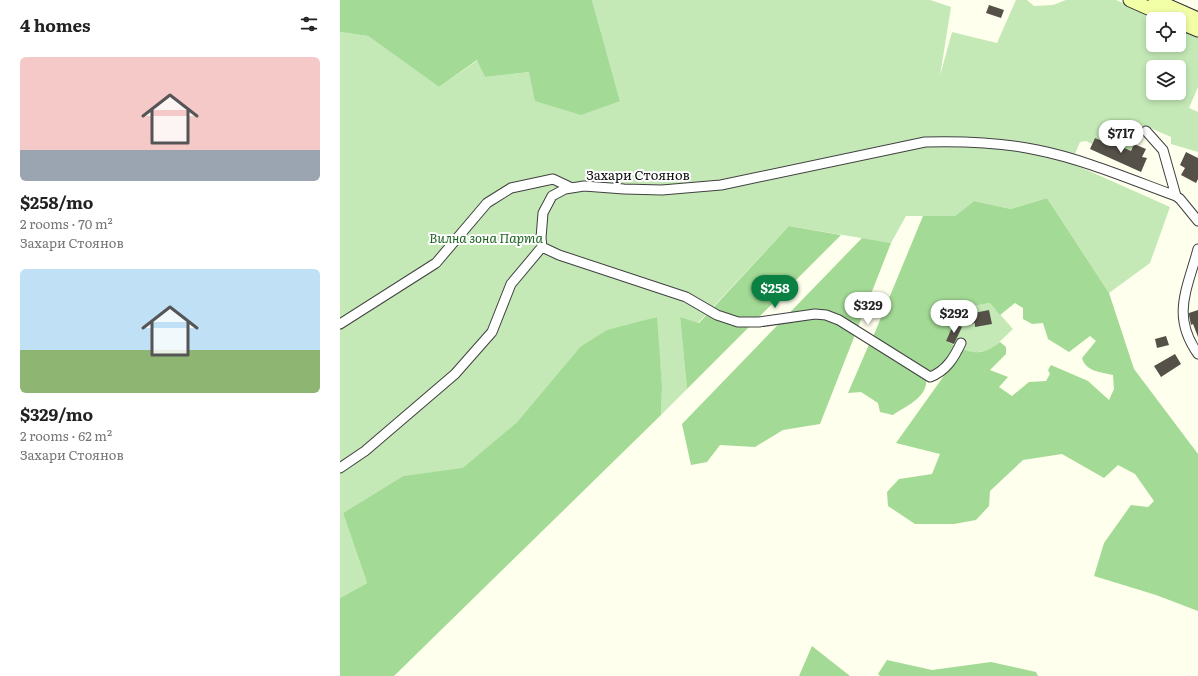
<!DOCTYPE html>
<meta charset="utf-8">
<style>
:root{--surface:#fff;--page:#f2f2f2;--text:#222;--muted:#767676;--accent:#0b8043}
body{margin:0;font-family:Literata,serif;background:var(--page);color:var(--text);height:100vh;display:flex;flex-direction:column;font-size:15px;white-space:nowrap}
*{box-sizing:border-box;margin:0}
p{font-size:13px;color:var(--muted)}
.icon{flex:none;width:22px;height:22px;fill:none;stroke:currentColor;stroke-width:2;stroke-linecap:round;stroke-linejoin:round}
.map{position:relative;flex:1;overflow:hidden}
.panel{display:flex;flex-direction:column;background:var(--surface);width:340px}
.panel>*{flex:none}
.controls{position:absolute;left:806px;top:12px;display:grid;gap:8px}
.controls a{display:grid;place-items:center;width:40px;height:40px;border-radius:6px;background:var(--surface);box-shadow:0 2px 6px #0003;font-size:20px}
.price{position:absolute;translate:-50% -34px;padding:0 9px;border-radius:14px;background:#fff;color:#222;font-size:13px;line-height:26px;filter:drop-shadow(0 1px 2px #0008)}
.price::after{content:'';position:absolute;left:50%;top:24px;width:12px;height:9px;margin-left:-6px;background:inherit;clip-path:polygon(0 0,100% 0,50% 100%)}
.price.selected{background:var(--accent);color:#fff}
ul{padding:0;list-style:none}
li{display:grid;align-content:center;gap:8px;height:212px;padding:0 20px}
li span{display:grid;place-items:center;height:124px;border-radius:6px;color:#555}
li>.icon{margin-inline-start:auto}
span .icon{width:72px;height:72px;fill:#fffc;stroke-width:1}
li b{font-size:17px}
h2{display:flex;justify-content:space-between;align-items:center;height:48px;padding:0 20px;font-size:17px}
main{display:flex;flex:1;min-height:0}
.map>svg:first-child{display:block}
</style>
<main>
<section class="panel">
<h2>4 homes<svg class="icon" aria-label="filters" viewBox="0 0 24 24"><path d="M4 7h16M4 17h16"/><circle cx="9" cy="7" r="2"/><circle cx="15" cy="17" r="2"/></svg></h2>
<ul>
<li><span style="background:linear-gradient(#f6c9c9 75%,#9aa5b1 0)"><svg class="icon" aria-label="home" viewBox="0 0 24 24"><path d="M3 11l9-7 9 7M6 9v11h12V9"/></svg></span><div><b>$258/mo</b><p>2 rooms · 70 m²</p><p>Захари Стоянов</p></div></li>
<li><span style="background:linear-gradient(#bfe0f5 65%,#8fb573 0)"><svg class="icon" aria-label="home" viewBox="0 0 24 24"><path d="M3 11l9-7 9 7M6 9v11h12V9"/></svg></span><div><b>$329/mo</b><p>2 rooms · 62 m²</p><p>Захари Стоянов</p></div></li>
</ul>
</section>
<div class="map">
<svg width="858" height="676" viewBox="0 0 858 676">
<rect width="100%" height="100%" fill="#feffec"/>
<!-- green -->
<path fill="#c4e9b6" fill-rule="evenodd" d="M252,0H590L611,7L600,76L612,32L657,43L676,0H687L694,6L713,5L726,0H776L819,19H813V45H839V28L858,36V87L849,108L858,112V152L831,144V137L806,126L800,131L791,151L763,138L762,141L755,138L752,144L746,141L740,142L735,154L667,142L731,163L830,207L810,263L769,293L707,198L671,209L634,201L615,216H566L551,243L449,226L358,323L340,317L347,389L321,415L322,386L316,317L240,347L177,422L123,469L63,476L3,513L27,583L0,598V32L28,36L99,87L138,60L145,77L189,72L280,101ZM813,67H839V93H813Z
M650,303L673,329L651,350L631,353L606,341L622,308Z"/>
<!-- forest -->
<path fill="#a3da95" d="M0,0H252L280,101L241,115L195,101L189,72L145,77L137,60L99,87L28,36L0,32Z
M707,198L769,293L794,369L858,454V611L816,595L754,576L764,543L791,505L808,507L814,501L795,474L778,465L764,478L722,454L683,460L650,491L649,506L636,520L614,524H575L548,506L547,492L559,479L592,474L600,454L556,443L623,349C637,356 649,351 660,342L666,347V354L650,370L668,377L659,387L672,396L689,382L706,381L710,374L708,370L711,365L748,381L769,400L774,389L773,375C761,372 746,372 742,358L756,341L750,336L729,352L708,339L703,323L692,324L683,319V308L675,303L660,315L650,303L622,308L606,341L616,346L608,359L599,369L589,371L580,367L533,337L583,216H615L634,201L671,209Z
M449,226L501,235L347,389L340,317L359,323Z
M522,238L551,243L480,424L443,430L415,447L380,445L367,462L351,465L342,424Z
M317,317L322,386L321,415L54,676H0V598L27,583L3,513L63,476L123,468L177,422L240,347L267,330Z
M530,342L586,378C589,397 566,406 553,415L540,412L538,403L521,392L508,393Z
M472,646L510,676H459Z
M547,660L592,670L651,662L696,672L698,676H540L538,674Z"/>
<!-- building -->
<path fill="#555149" d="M649,5L664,10L661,18L646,13Z
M755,138L762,141L763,138L791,151L794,144L806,149L802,157L807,158L801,172L750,149Z
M846,152L858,158V179L856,183L841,175L845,168L840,165Z
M649,310L652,324L635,327V323L631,324L629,314Z
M858,310V337L853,324L851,325L849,315V313Z
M614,323L622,327L614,344L606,341Z
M826,336L829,345L817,348L815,339Z
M835,354L841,364L821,377L814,366Z"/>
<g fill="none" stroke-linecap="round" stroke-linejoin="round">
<defs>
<path id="street" d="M806,131L823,150L836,196
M858,249C847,290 831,316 858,354
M0,324L96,263L147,203L171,188L213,179L232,188
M621,343C614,358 606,371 590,377L499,320L486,315L475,314L419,322H398L377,315L346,297L219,255L202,247L201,238L203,213L212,196L225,189L244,186L284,189L322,190L381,185L585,142C623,141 660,142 697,150C743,159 792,180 836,196L840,199L858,221
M0,468L25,451L115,374L152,332L171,284L202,247"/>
<path id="secondary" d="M790,0L833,19
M815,0L858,19
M839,22L858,30"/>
</defs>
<!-- street casing -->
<use href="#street" stroke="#404040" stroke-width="11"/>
<!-- secondary casing -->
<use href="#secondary" stroke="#2f2f2f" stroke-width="15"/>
<!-- street -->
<use href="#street" stroke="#fff" stroke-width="9"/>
<!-- secondary -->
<use href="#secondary" stroke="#f3ffa7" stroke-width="13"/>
</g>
<g text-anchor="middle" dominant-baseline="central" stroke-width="4" stroke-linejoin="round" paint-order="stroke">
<!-- street labels -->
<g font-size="13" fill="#0d0d0d" stroke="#fff">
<text x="298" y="174">Захари Стоянов</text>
</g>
<!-- park labels -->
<g font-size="13" font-style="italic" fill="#1d6420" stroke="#fff">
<text x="146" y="237">Вилна зона Парта</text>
</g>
</g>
</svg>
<div class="controls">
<a><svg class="icon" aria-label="locate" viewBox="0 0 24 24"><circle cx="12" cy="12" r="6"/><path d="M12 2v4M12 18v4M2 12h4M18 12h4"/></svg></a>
<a><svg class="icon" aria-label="layers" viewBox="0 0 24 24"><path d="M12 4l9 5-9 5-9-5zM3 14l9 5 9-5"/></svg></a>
</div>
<b class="price" style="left:781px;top:154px">$717</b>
<b class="price selected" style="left:435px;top:309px">$258</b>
<b class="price" style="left:528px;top:326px">$329</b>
<b class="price" style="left:614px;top:334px">$292</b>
</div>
</main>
